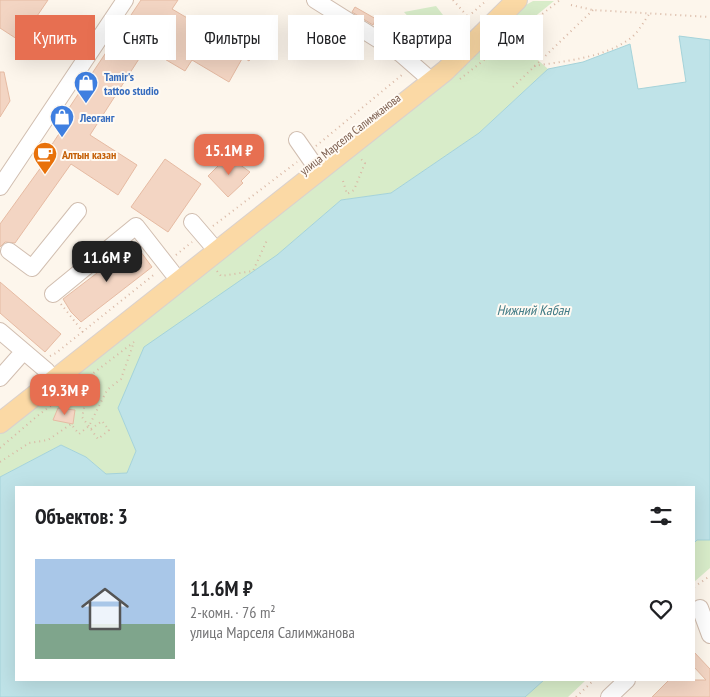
<!DOCTYPE html>
<html lang="ru">
<meta charset="utf-8">
<style>
:root{--surface:#fff;--page:#f2f2f2;--text:#202124;--muted:#757577;--accent:#e76f51}
body{margin:0;font-family:"PT Sans Narrow",sans-serif;background:var(--page);color:var(--text);height:100vh;display:flex;flex-direction:column;font-size:19px;white-space:nowrap}
*{box-sizing:border-box;margin:0}
p{font-size:16px;color:var(--muted)}
.icon{flex:none;width:28px;height:28px;fill:none;stroke:currentColor;stroke-width:2;stroke-linecap:round;stroke-linejoin:round}
.map{position:relative;flex:1;overflow:hidden}
.panel{position:absolute;left:15px;top:486px;width:680px;height:195px;display:flex;flex-direction:column;background:var(--surface);border-radius:0px;box-shadow:0 5px 20px #0002}
.panel>*{flex:none}
.top-card{position:absolute;left:15px;top:15px;width:680px;height:45px;display:flex;gap:10px}
.price{position:absolute;translate:-50% -42px;padding:0 11px;border-radius:10px;background:var(--accent);color:#fff;font-size:16px;line-height:32px;filter:drop-shadow(0 1px 2px #0008)}
.price::after{content:'';position:absolute;left:50%;top:30px;width:15px;height:11px;margin-left:-8px;background:inherit;clip-path:polygon(0 0,100% 0,50% 100%)}
.price.active{background:#222;color:#fff}
ul{padding:0;list-style:none}
li{display:flex;align-items:center;gap:15px;height:125px;padding:0 20px}
li span{display:grid;place-items:center;flex:none;width:140px;height:100px;border-radius:0px;color:#555}
li>.icon{margin-inline-start:auto}
span .icon{width:60px;height:60px;fill:#fffc;stroke-width:1}
li b{font-size:21px}
h2{display:flex;justify-content:space-between;align-items:center;height:60px;padding:0 20px;font-size:21px}
.pill{padding:0 18px;border-radius:0px;background:var(--surface);box-shadow:0 5px 20px #0002;font-size:18px;line-height:45px}
.pill.active{background:var(--accent);color:#fff}
.map>svg:first-child{display:block}
</style>
<div class="map">
<svg width="710" height="697" viewBox="0 0 710 697">
<rect width="100%" height="100%" fill="#fdf6ec"/>
<!-- green -->
<path fill="#d8ecc9" d="M533,1H554L511,36L548,69L479,133L391,193L341,200L277,255L118,408L136,451L127,473L106,474L86,457L61,445L0,477V432L524,6Z
M436,6L443,15L421,31L404,12Z
M697,540H710V568L694,582V543Z
M544,680H586L568,697H525Z"/>
<!-- water -->
<path fill="#bfe3e8" stroke="#a5d3da" d="M679,36L710,40V540H697L694,543V488H16V680H544L525,697H0V477L61,445L86,457L106,474L127,473L136,451L118,408L144,347L277,255L341,200L391,193L479,133L548,69L583,62L630,44L638,89L686,82Z"/>
<!-- building -->
<path fill="#f3d5c3" stroke="#e6bba3" d="M0,0H48L20,41L0,28Z
M141,0H178L172,9L240,49L242,46L254,53L249,61L243,57L229,82L192,60L185,71L146,48L90,135L137,165L118,195L71,164L15,243L5,242L0,247V224L52,152L49,149L68,120L63,117Z
M355,7L376,19L373,25L352,12Z
M0,72H4L10,101L0,117Z
M228,156L250,172L241,181L243,183L228,197L208,176Z
M165,159L201,184L168,232L131,207Z
M135,244L152,267L81,322L71,312L63,299Z
M0,282L61,334L45,352L0,313Z
M58,408L75,410L73,424L53,420Z
M694,652L710,669V697H652L669,680H706L694,667Z"/>
<g fill="none" stroke-linecap="round" stroke-linejoin="round">
<defs>
<path id="minor" d="M315,0L401,54L425,75
M297,140L313,163
M0,187L125,0
M192,222L210,243
M9,251L32,268L78,211
M53,294L136,226L172,272
M0,331L47,371
M0,378L23,352
M700,608L710,635
M609,697L627,680"/>
<path id="major" d="M0,423L445,71L517,0"/>
</defs>
<!-- minor casing -->
<use href="#minor" stroke="#d1beb0" stroke-width="18"/>
<!-- major casing -->
<use href="#major" stroke="#dad1cd" stroke-width="22"/>
<!-- path -->
<path stroke="#d9b8a5" stroke-width="2" stroke-dasharray="1 4" stroke-linecap="butt" d="M453,0L468,17
M571,5L593,10L710,17
M508,50L541,59
M423,56L487,0
M534,66C565,61 602,58 628,40C637,35 644,21 650,13
M460,79L560,0
M513,87L593,10
M316,146L403,74
M343,181L347,194L354,190L365,163L360,158
M213,226L297,162
M176,255L192,242
M217,271L221,276L253,271L267,240
M61,304L83,332
M50,356L56,353L156,273
M64,395L85,403
M91,429L102,421L109,430L98,439L82,417L92,374
M0,448L36,417L134,342
M0,462L29,443L48,440L71,424L79,434L89,426L107,390L121,379L134,342
M694,587L710,576
M576,697L594,680"/>
<!-- minor -->
<use href="#minor" stroke="#fff" stroke-width="16"/>
<!-- major -->
<use href="#major" stroke="#fbd9a5" stroke-width="20"/>
</g>
<!-- icons -->
<defs>
<symbol id="shop-pin" viewBox="-11 -11 22 30"><path d="M0 17L-7.5 6A9.5 9.5 0 1 1 7.5 6Z" fill="#3f7fe0" stroke="#fffaf3"/><path d="M-5-2.5h2.3a2.7 3.5 0 0 1 5.4 0H5L5.5 6h-11ZM-1.5-2.5h3a1.5 2.3 0 0 0-3 0Z" fill="#fff"/></symbol>
<symbol id="cafe-pin" viewBox="-11 -11 22 30"><path d="M0 17L-7.5 6A9.5 9.5 0 1 1 7.5 6Z" fill="#e8710a" stroke="#fffaf3"/><path d="M-5.5-4.5H6V0H3Q3 3.5 0 3.5H-2.5Q-5.5 3.5-5.5 0ZM3-3.2v2h1.7v-2ZM-6 4.5H4V6H-6Z" fill="#fff"/></symbol>
</defs>
<g fill-rule="evenodd">
<use href="#shop-pin" x="72" y="69" width="28" height="38"/>
<use href="#shop-pin" x="48" y="103" width="28" height="38"/>
<use href="#cafe-pin" x="31" y="140" width="28" height="38"/>
</g>
<g text-anchor="middle" dominant-baseline="central" stroke-width="4" stroke-linejoin="round" paint-order="stroke">
<!-- shop labels -->
<g font-size="12" font-weight="bold" fill="#366cbe" stroke="#fffaf3" text-anchor="start">
<text x="104" y="76">Tamir's<tspan x="104" dy="14">tattoo studio</tspan></text>
<text x="80" y="117">Леоганг</text>
</g>
<!-- street labels -->
<g font-size="12" fill="#7a5c4d" stroke="#fffaf3">
<text transform="translate(350 134) rotate(-38)">улица Марселя Салимжанова</text>
</g>
<!-- food labels -->
<g font-size="12" font-weight="bold" fill="#c56008" stroke="#fffaf3" text-anchor="start">
<text x="62" y="154">Алтын казан</text>
</g>
<!-- water labels -->
<g font-size="14" font-style="italic" fill="#437c86" stroke="#fffaf3">
<text x="533" y="310">Нижний Кабан</text>
</g>
</g>
</svg>
<b class="price" style="left:229px;top:176px">15.1M ₽</b>
<b class="price active" style="left:107px;top:283px">11.6M ₽</b>
<b class="price" style="left:65px;top:416px">19.3M ₽</b>
<div class="top-card">
<a class="pill active">Купить</a>
<a class="pill">Снять</a>
<a class="pill">Фильтры</a>
<a class="pill">Новое</a>
<a class="pill">Квартира</a>
<a class="pill">Дом</a>
</div>
<section class="panel">
<h2>Объектов: 3<svg class="icon" aria-label="filters" viewBox="0 0 24 24"><path d="M4 7h16M4 17h16"/><circle cx="9" cy="7" r="2"/><circle cx="15" cy="17" r="2"/></svg></h2>
<ul>
<li><span style="background:linear-gradient(#a9c7e8 65%,#7fa58c 0)"><svg class="icon" aria-label="home" viewBox="0 0 24 24"><path d="M3 11l9-7 9 7M6 9v11h12V9"/></svg></span><div><b>11.6M ₽</b><p>2-комн. · 76 m²</p><p>улица Марселя Салимжанова</p></div><svg class="icon" aria-label="heart" viewBox="0 0 24 24"><path d="M12 20l-8-8c-3-5 5-10 8-4 3-6 11-1 8 4z"/></svg></li>
</ul>
</section>
</div>
